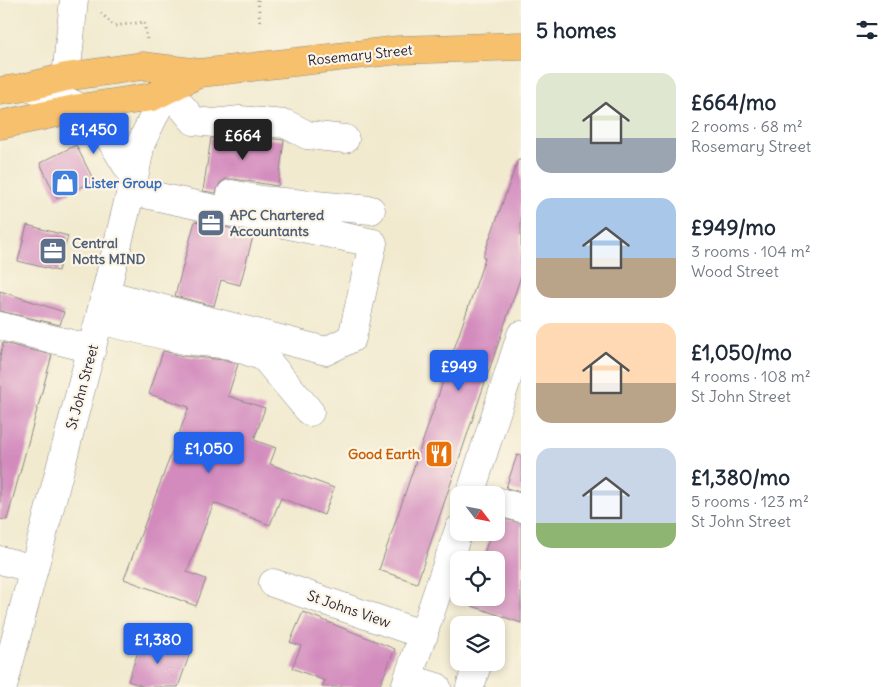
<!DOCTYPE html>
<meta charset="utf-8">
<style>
:root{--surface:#fff;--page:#f6f6f7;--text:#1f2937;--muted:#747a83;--accent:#2563eb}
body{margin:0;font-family:Delius,sans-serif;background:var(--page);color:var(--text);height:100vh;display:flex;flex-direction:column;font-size:19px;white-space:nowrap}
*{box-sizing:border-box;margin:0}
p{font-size:16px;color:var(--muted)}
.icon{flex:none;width:28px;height:28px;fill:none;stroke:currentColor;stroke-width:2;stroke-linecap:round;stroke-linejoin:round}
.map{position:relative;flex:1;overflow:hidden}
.sheet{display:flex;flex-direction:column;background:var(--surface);width:375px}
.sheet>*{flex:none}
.needle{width:32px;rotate:122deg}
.fabs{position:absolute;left:450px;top:486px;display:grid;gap:10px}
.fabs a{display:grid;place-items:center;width:55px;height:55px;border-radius:10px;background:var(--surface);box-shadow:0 2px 8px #0003;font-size:25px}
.price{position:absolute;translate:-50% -42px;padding:0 11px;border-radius:5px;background:var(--accent);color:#fff;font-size:16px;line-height:32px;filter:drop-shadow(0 1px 2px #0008)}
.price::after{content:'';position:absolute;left:50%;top:30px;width:15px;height:11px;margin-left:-8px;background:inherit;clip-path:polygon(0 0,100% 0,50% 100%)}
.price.on{background:#222;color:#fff}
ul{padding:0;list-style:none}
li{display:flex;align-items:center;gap:15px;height:125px;padding:0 15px}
li span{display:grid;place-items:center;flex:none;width:140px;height:100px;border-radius:15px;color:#555}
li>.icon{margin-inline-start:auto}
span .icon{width:60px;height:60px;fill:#fffc;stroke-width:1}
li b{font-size:21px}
h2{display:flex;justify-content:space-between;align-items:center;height:60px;padding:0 15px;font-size:21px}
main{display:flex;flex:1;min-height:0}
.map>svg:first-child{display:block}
</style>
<main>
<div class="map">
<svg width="521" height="687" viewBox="0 0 521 687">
<rect width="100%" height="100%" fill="#fcf5e5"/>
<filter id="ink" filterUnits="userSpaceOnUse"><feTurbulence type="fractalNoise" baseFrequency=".02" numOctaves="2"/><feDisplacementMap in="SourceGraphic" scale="10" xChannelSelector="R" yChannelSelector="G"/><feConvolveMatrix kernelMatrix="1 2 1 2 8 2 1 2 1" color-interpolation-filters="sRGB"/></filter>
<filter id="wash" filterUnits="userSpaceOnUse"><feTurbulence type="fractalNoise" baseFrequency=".0096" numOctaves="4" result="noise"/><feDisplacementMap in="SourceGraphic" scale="20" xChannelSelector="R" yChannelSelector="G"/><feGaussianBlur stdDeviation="1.12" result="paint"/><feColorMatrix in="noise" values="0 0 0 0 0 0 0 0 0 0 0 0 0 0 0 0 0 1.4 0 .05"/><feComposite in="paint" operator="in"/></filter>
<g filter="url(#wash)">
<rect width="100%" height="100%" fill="#f1eacf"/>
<g id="blocks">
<!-- building -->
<path fill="#d38bbe" d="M242,136L284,140L278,186L234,179H226L220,183L216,193L203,191L211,138Z
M76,145L94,181L57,199L40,163Z
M518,160H521V276L417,583L379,570L485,258L483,257Z
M195,221L254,233L240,285L221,280L214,306L175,296Z
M27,225L68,236L58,271L18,261Z
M0,291L64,312L60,325L0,311Z
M3,343L52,355L7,520L0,519V356Z
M163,351L183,356L226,360L238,364L228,396L265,408L254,440L276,448L270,464L334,488L324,515L281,498L270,525L214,503L187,572L206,579L196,606L124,579L189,407L149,394Z
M517,455L521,456V492L506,488Z
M496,517L521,523V623L467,604L469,598H496V560H482L491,532H496Z
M303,612L395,649L379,687H322L325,681L292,668L301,646L290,642Z
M143,637L190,653L178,687H145L128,681Z"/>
</g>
</g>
<g filter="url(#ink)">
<use href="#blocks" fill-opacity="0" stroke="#8a8685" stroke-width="1"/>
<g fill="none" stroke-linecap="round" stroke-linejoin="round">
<defs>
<path id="minor" d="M66,77L74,0
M26,87C44,93 64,98 80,108C105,124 119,154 134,178
M231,194L261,200L371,210
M106,294L326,351L352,338L373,243L131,191
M99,320L185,340L230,345L264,357L310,412
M0,326L92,349
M470,495L521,335
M496,501L521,508
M0,560L34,569
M273,583L424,635
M408,678L437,687
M3,687L99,320L134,178L141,143L167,89L194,121L214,123L240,120L286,124L307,135L345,139
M405,687L459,529
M470,687L478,662"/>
<path id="highway" d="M0,91L26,87L66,77L142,66L200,73L399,50L521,46
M0,125L80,108L152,97L200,73"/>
</defs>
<!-- minor casing -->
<use href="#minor" stroke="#8a8685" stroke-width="29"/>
<!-- highway casing -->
<use href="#highway" stroke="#8a8685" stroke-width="29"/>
<!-- path -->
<path stroke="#8a8685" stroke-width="3" stroke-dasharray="1 4" stroke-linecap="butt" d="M258,0L260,24
M101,13L114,26L144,22L147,40"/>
<!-- minor -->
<use href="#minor" stroke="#fff" stroke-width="28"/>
<!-- highway -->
<use href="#highway" stroke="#f7c06c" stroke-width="28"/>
</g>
</g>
<!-- icons -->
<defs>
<symbol id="shop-square" viewBox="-11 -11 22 22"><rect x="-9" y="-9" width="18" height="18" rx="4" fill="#3f7fe0" stroke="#fcf5e5"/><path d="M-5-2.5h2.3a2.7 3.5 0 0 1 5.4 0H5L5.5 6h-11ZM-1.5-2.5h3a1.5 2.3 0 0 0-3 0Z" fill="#fff"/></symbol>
<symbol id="office-square" viewBox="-11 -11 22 22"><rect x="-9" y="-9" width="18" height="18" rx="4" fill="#5c6f8a" stroke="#fcf5e5"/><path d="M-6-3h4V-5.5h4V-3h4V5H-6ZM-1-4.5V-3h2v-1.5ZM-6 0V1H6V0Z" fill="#fff"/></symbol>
<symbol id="restaurant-square" viewBox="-11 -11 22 22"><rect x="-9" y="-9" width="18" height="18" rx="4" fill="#e8710a" stroke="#fcf5e5"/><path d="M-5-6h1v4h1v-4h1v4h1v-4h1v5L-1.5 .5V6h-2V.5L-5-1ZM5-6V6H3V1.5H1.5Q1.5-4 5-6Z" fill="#fff"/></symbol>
</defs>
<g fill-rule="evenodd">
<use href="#shop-square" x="49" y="167" width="32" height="32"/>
<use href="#office-square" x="195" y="207" width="32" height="32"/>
<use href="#office-square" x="37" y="235" width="32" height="32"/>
<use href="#restaurant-square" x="423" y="438" width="32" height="32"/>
</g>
<g text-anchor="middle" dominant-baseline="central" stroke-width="4.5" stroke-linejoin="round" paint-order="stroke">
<!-- street labels -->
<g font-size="14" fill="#22223b" stroke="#fcf5e5">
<text transform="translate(360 55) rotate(-6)">Rosemary Street</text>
<text transform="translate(82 387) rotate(-75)">St John Street</text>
<text transform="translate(349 609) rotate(19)">St Johns View</text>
</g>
<!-- shop labels -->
<g font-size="14" font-weight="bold" fill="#366cbe" stroke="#fcf5e5" text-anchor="start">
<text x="84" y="183">Lister Group</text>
</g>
<!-- service labels -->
<g font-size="14" font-weight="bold" fill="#4e5e75" stroke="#fcf5e5" text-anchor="start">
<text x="230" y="215">APC Chartered<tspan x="230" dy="16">Accountants</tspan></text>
<text x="72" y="243">Central<tspan x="72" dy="16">Notts MIND</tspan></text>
</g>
<!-- food labels -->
<g font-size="14" font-weight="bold" fill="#c56008" stroke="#fcf5e5" text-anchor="end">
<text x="420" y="454">Good Earth</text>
</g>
</g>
</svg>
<div class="fabs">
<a><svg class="needle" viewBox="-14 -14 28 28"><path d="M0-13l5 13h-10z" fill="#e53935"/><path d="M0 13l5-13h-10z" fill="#747a83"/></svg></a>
<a><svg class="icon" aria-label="locate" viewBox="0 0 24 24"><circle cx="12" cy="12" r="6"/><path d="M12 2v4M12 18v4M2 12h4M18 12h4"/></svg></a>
<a><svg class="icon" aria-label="layers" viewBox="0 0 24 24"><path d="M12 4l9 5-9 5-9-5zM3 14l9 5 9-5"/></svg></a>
</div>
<b class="price" style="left:94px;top:155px">£1,450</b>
<b class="price on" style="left:243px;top:161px">£664</b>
<b class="price" style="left:459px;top:392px">£949</b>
<b class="price" style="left:209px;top:474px">£1,050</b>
<b class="price" style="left:158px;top:665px">£1,380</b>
</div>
<section class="sheet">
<h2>5 homes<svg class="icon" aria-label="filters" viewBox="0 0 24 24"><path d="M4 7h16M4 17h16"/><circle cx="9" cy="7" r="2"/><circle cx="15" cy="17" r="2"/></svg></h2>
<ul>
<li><span style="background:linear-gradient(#dfe7d0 65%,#9aa5b1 0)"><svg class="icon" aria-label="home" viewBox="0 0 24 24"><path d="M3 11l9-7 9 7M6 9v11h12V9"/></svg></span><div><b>£664/mo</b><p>2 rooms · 68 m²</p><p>Rosemary Street</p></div></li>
<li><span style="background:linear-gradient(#a9c7e8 60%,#b9a48a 0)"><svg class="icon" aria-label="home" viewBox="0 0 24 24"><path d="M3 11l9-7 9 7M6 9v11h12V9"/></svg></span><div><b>£949/mo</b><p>3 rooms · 104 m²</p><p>Wood Street</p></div></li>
<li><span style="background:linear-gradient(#ffd9b3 60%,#b9a48a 0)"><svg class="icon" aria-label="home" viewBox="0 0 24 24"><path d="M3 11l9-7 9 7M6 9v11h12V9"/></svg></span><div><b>£1,050/mo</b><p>4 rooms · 108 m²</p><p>St John Street</p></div></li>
<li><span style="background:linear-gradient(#c9d6e8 75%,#8fb573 0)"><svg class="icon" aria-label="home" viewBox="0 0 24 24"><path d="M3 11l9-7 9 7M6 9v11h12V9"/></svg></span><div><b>£1,380/mo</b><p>5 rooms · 123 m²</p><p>St John Street</p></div></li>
</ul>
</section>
</main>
